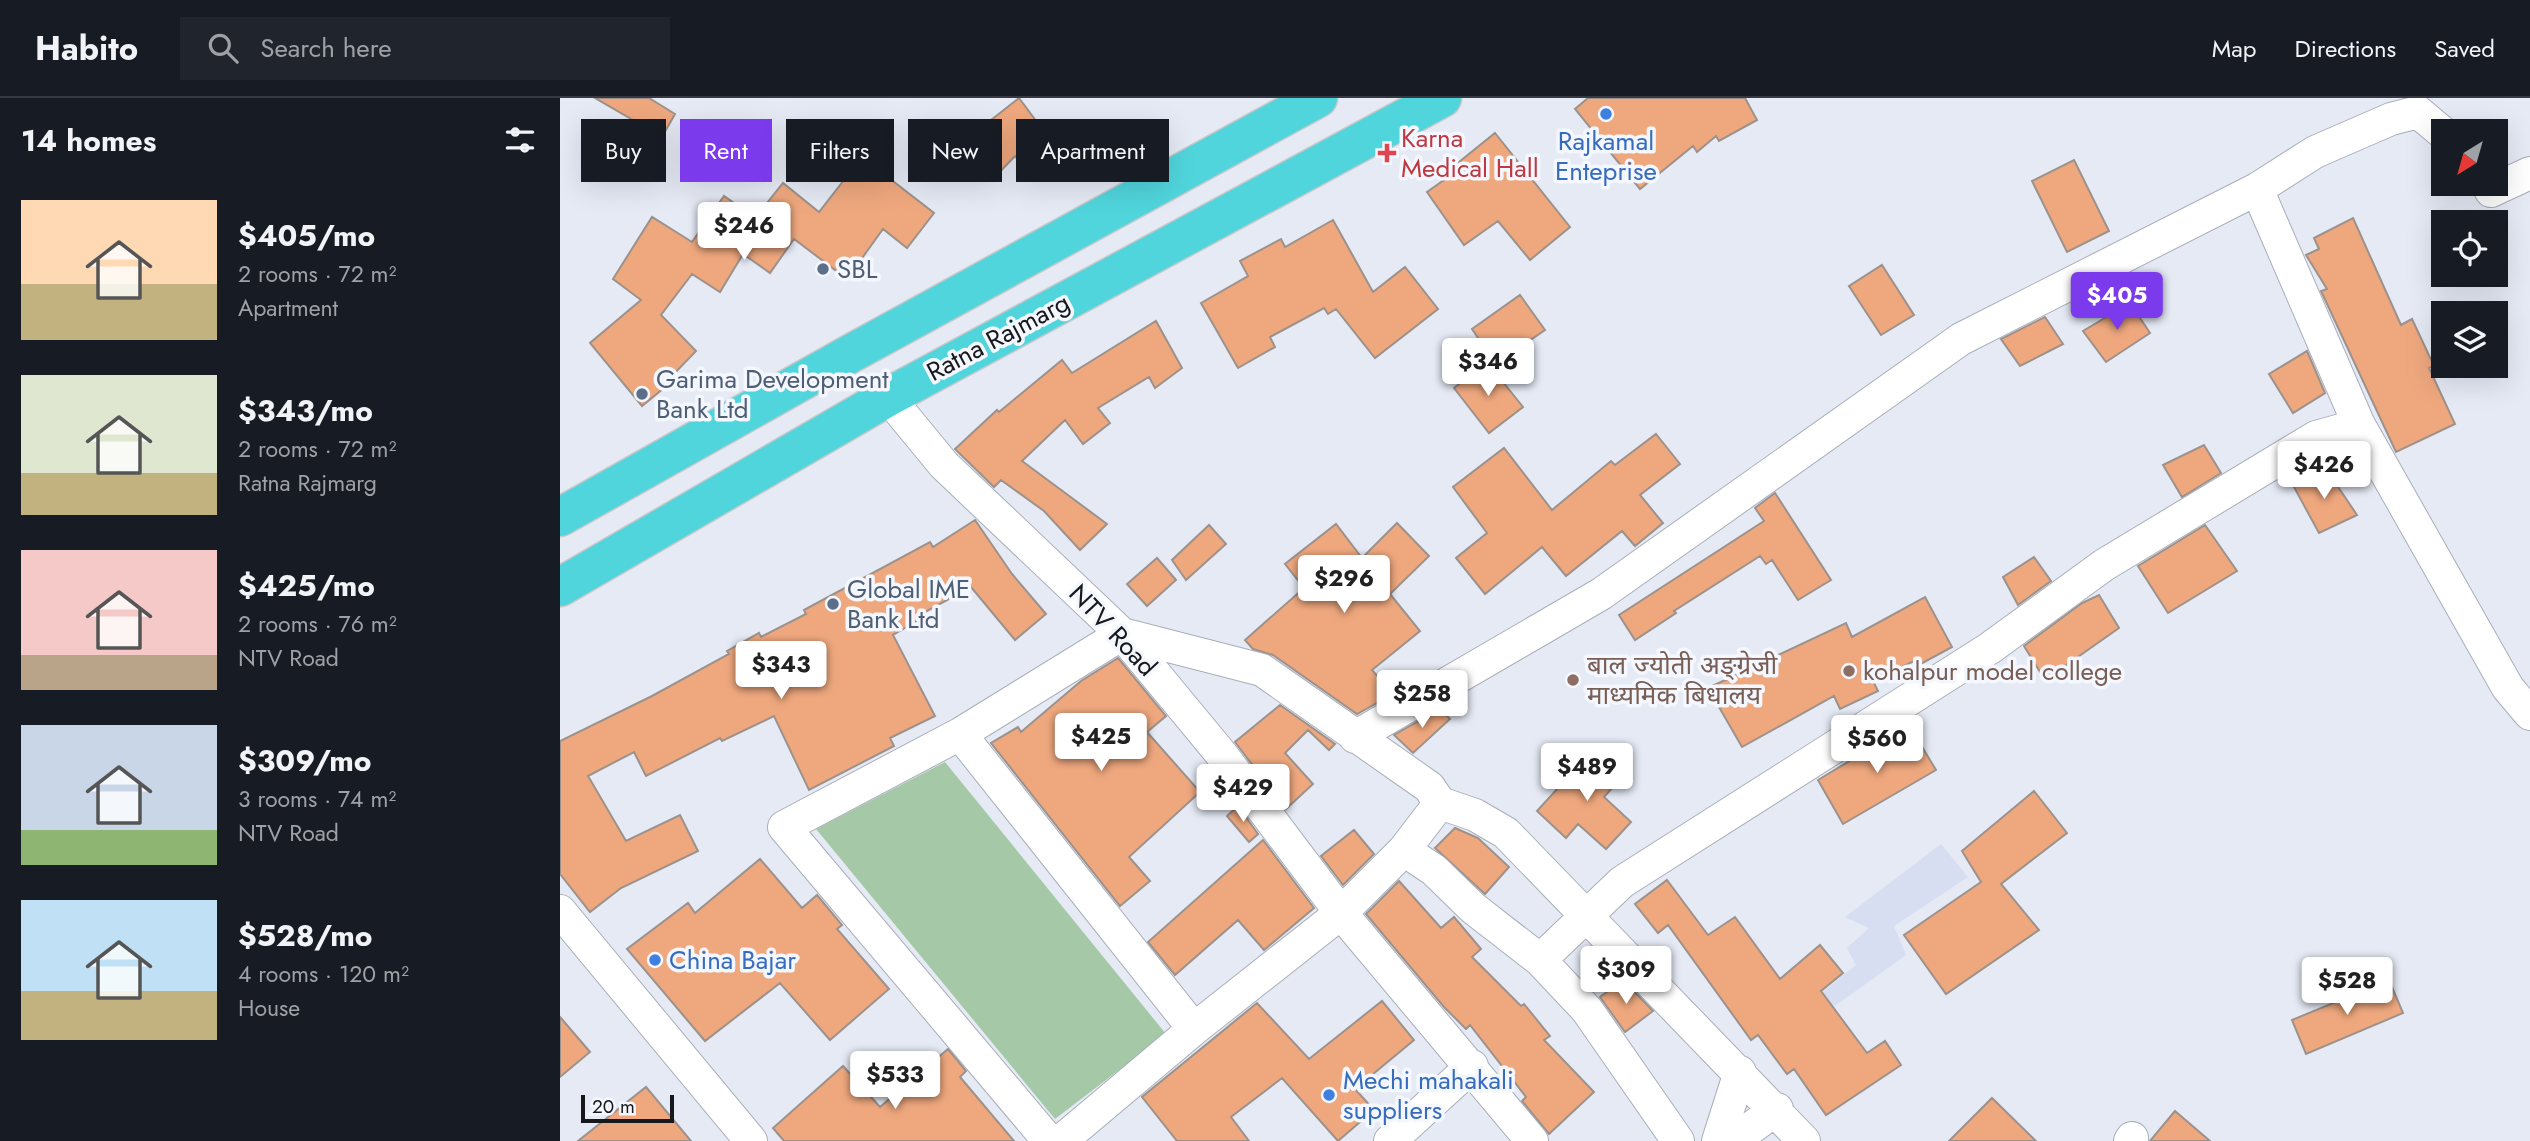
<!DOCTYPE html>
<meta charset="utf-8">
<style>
:root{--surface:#171b24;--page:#20242c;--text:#f1f3f6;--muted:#9ea1a6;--line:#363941;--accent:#7c3aed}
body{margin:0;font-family:Jost,"Noto Sans Devanagari",sans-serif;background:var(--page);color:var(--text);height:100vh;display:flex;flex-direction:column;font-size:26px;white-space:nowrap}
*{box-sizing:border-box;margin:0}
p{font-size:23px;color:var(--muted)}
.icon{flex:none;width:38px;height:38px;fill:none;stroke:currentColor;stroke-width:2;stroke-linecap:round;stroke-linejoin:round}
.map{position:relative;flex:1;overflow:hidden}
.drawer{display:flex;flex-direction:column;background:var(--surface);width:560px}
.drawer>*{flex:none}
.top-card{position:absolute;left:21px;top:21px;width:665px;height:63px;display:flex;gap:14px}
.needle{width:46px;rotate:217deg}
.controls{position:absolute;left:1871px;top:21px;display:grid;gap:14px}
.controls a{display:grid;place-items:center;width:77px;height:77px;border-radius:0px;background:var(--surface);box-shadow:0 7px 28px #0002;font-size:35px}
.scale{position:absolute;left:21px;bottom:18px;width:93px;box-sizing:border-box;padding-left:7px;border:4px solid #16181c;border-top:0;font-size:19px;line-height:24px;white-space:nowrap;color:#16181c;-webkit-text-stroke:5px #f4f7fe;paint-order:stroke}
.price{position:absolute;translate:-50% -60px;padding:0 16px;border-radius:7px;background:#fff;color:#222;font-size:23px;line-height:46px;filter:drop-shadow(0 2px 4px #0008)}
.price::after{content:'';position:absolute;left:50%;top:42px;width:21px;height:16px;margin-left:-10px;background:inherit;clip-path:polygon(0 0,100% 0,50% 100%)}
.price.on{background:var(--accent);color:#fff}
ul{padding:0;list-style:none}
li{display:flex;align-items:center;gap:21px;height:175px;padding:0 21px}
li span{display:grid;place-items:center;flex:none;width:196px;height:140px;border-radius:0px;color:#555}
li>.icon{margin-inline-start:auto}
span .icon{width:84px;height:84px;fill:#fffc;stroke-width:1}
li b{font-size:30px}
h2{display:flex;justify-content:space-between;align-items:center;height:84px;padding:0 21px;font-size:30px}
.chip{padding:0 24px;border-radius:0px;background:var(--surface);box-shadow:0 7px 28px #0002;font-size:24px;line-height:63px}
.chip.on{background:var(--accent);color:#fff}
header{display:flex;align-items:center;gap:42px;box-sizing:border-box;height:98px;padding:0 35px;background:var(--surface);border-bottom:2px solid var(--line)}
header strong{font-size:33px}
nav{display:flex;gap:38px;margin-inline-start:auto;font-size:24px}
.search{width:490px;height:63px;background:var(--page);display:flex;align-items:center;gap:18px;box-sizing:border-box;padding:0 24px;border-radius:0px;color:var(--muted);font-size:26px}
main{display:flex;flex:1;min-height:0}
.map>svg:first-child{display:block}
</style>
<header>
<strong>Habito</strong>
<div class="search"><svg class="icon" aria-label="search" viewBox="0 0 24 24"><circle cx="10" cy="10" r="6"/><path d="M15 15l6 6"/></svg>Search here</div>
<nav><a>Map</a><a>Directions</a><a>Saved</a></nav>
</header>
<main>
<section class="drawer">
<h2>14 homes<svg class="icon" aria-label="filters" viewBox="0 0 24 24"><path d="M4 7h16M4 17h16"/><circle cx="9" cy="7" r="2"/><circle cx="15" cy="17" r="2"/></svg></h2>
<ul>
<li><span style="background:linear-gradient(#ffd9b3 60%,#c2b280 0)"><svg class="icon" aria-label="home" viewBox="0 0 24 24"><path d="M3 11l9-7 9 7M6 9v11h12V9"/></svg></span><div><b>$405/mo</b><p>2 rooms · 72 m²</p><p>Apartment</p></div></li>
<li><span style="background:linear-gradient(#dfe7d0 70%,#c2b280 0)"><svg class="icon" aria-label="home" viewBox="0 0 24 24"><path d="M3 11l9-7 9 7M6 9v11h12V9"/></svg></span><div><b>$343/mo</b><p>2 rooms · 72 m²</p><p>Ratna Rajmarg</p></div></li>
<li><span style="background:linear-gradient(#f6c9c9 75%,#b9a48a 0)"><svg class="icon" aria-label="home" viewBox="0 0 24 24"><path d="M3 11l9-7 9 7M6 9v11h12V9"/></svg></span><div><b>$425/mo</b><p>2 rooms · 76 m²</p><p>NTV Road</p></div></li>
<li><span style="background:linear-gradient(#c9d6e8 75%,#8fb573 0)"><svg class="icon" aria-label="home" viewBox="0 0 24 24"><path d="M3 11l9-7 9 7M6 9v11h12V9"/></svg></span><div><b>$309/mo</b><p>3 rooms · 74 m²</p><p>NTV Road</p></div></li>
<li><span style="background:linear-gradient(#bfe0f5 65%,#c2b280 0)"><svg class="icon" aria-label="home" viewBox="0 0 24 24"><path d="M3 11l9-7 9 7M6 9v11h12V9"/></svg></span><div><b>$528/mo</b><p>4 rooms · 120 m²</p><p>House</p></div></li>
</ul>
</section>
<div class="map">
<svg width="1970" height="1043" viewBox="0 0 1970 1043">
<rect width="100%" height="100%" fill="#e5eaf5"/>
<!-- built -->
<path fill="#d7def1" d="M1381,746L1408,779L1334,828L1346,857L1219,948L1212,935L1296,867L1287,850L1309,830L1285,819Z"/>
<!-- green -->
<path fill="#a5c9a7" d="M385,664L606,936L495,1021L256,731Z"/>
<!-- building -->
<path fill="#efa87e" stroke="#9d918b" stroke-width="2" d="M35,0H89L115,16L102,39Z
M459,0L488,39L458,62L455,58L433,81L398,48Z
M1028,0H1185L1197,22L1159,43L1156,38L1137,54L1133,48L1080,91L1015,11Z
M935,35L1010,129L970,162L938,123L904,147L867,94L898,72L894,68Z
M302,59L374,115L347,150L323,131L287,181L234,141L210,175L183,156L160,194L132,176L101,217L136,253L108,282L110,285L82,308L30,245L81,202L53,181L92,119L132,144L164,98L195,120L223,85L259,114Z
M1514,62L1549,133L1507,154L1472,83Z
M1793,120L1841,227L1852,221L1874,268L1869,270L1895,326L1836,354L1761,193L1767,191L1746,157L1759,151L1754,140Z
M773,122L813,194L845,169L878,211L815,260L776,211L768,216L764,210L710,239L715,249L678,270L641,205L688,178L680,163L721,141L725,149Z
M1322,167L1354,217L1321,237L1289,188Z
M960,197L985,232L936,266L912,231Z
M1570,205L1590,235L1546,264L1523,233Z
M1485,219L1503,246L1460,268L1441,241Z
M596,223L622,270L595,290L589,279L538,310L550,325L523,346L505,322L462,363L547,426L520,452L484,413L441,382L434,389L395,351L437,312L439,314L502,262L512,275Z
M1747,253L1765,295L1733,315L1709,276Z
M927,264L963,309L929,335L894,290Z
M1096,336L1120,366L1080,397L1103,425L1075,448L1062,433L1006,478L982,449L925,496L896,460L927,435L893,389L944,350L992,412L1051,363L1055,367Z
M1644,347L1661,375L1622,399L1603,367Z
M1766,371L1797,417L1759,435L1734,389Z
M1215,395L1271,482L1238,502L1212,462L1206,466L1200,458L1114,513L1116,515L1075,542L1059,517L1204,423L1195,410Z
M415,422L452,476L486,516L455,542L411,489L363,515L365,518L333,537L375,618L330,640L334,648L249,692L214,618L162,643L160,640L86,678L74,654L28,678L66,743L120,717L138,753L61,790L30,814L0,776V643L92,598L169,556L167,553L199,535L201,539L246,516L244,512L370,444L373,449Z
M837,425L869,458L830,496L860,533L812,572L833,596L797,616L713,557L693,551L685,542L744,490L725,466L776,426L802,460Z
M649,427L666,446L626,482L612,462Z
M1645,427L1677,473L1608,515L1578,468Z
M1474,459L1491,483L1458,507L1443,479Z
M597,460L616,482L587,508L567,486Z
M1539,497L1559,530L1485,582L1464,548L1522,505Z
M1365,499L1392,549L1357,568L1354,563L1313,583L1318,593L1280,611L1274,598L1182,649L1148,590L1286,525L1292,539Z
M558,560L606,618L587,634L640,694L569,759L590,783L560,808L431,645L458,629L461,634L521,583Z
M720,607L775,646L769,652L748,632L725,655L753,686L726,711L675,644Z
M880,611L890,621L853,655L834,637Z
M1349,627L1376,672L1283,726L1258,682Z
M1032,653L1061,680L1044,699L1071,724L1046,751L1018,726L1006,740L977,713Z
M1474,693L1507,735L1441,786L1479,832L1386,896L1344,837L1421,784L1402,753Z
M678,708L698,736L689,744L667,718Z
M895,730L918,740L949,769L925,796L875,750Z
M794,732L814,756L783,787L761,758Z
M703,742L754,810L704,852L678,822L615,877L588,844Z
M200,761L242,810L257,797L282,827L277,831L329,891L270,942L220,885L145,943L67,851L128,805L135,815Z
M1107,782L1148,837L1175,819L1220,881L1260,847L1283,875L1261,893L1307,955L1325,943L1341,967L1266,1017L1234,971L1227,976L1198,937L1191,942L1108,827L1098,835L1075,806Z
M839,783L881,830L894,819L921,851L912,859L961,908L964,906L990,938L984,942L1034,994L989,1036L962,1003L966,999L910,927L906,931L884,909L806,816Z
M1063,882L1093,913L1065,934L1040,899Z
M1829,882L1843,915L1746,956L1732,922Z
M822,903L854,942L795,991L814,1012L778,1043L722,980L671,1019L689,1043H617L582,999L697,905L749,961Z
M0,919L30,954L0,979Z
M388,951L406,973L400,979L454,1043H224L213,1030L283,968L320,1009Z
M86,989L131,1043H18Z
M1432,1000L1476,1043H1389Z
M1615,1013L1650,1043H1590Z"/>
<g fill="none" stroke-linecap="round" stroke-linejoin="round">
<defs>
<path id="minor" d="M1927,86L1931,93L1970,75
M1697,91L1799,327L1948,590L1970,616
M328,299L384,367L562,536L662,657L781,815L972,1043
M400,636L634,931
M795,639L1041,496L1401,241L1697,91L1755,54L1831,21L1858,14L1883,35
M880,705L915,717L946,735L1244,1043
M0,813L191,1043
M980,862L1062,784L1430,550L1544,467L1756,339L1799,327
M489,1043L224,729L400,636L562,536L702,572L869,689L880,705L844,752L874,772L913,810L980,862L1027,912L1118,1043
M501,1043L634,931L781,815L844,752
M830,1043L912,968
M1158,1043L1180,974
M1173,1043L1217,1011
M1570,1043L1572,1040"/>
<path id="highway" d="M0,419L290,256L758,0
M0,489L328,299L882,0"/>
</defs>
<!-- minor casing -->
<use href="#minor" stroke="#a9aeb9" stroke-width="34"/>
<!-- highway casing -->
<use href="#highway" stroke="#c7c8c9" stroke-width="41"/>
<!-- minor -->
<use href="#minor" stroke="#fff" stroke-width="32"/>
<!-- highway -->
<use href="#highway" stroke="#50d5dc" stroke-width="38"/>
</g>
<!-- markers -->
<g fill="#3f7fe0" stroke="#f4f7fe" stroke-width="2.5">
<circle cx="1046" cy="16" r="7"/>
<circle cx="95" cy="862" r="7"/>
<circle cx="769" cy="997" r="7"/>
</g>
<path fill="#e0444e" stroke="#f4f7fe" stroke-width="2.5" d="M823.5 44.5h7v7h7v7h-7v7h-7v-7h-7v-7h7z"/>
<g fill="#5c6f8a" stroke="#f4f7fe" stroke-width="2.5">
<circle cx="263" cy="171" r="7"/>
<circle cx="82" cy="296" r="7"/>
<circle cx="273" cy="506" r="7"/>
</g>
<g fill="#8d6e63" stroke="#f4f7fe" stroke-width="2.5">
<circle cx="1289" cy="573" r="7"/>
<circle cx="1013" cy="582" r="7"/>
</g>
<g text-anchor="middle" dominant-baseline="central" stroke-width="7" stroke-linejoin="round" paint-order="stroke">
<!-- health labels -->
<g font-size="26" fill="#be3a42" stroke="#f4f7fe" text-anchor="start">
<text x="841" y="40">Karna<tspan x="841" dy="30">Medical Hall</tspan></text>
</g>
<!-- shop labels -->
<g font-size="26" fill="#366cbe" stroke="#f4f7fe" text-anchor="start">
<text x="1046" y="43" text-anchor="middle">Rajkamal<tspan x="1046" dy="30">Enteprise</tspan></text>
<text x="109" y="862">China Bajar</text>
<text x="783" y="982">Mechi mahakali<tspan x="783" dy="30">suppliers</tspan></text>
</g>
<!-- service labels -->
<g font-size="26" fill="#4e5e75" stroke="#f4f7fe" text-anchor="start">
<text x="277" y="171">SBL</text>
<text x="96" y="281">Garima Development<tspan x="96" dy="30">Bank Ltd</tspan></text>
<text x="287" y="491">Global IME<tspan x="287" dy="30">Bank Ltd</tspan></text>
</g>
<!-- street labels -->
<g font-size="26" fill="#16181c" stroke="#f4f7fe">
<text transform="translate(438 239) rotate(-28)">Ratna Rajmarg</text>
<text transform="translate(553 532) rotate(47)">NTV Road</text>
</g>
<!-- education labels -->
<g font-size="26" fill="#785e54" stroke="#f4f7fe" text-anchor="start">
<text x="1027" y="567">बाल ज्योती अङ्ग्रेजी<tspan x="1027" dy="30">माध्यमिक बिधालय</tspan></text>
<text x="1303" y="573">kohalpur model college</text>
</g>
</g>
</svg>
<div class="controls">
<a><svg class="needle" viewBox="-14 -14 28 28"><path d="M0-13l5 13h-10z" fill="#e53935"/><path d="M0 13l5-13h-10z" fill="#9ea1a6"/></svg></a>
<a><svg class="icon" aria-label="locate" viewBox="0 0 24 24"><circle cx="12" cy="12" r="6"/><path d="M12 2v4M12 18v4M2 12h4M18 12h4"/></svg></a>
<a><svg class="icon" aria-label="layers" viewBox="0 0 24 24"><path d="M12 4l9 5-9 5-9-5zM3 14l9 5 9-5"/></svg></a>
</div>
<div class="scale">20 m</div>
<b class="price" style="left:184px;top:164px">$246</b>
<b class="price on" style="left:1557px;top:234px">$405</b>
<b class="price" style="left:928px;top:300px">$346</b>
<b class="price" style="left:1764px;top:403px">$426</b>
<b class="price" style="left:784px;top:517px">$296</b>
<b class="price" style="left:221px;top:603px">$343</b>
<b class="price" style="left:862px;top:632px">$258</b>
<b class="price" style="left:541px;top:675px">$425</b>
<b class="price" style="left:1317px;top:677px">$560</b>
<b class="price" style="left:1027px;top:705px">$489</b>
<b class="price" style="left:683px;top:726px">$429</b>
<b class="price" style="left:1066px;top:908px">$309</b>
<b class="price" style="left:1787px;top:919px">$528</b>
<b class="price" style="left:335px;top:1013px">$533</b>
<div class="top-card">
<a class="chip">Buy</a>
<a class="chip on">Rent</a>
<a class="chip">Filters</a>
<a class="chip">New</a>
<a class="chip">Apartment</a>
</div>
</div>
</main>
